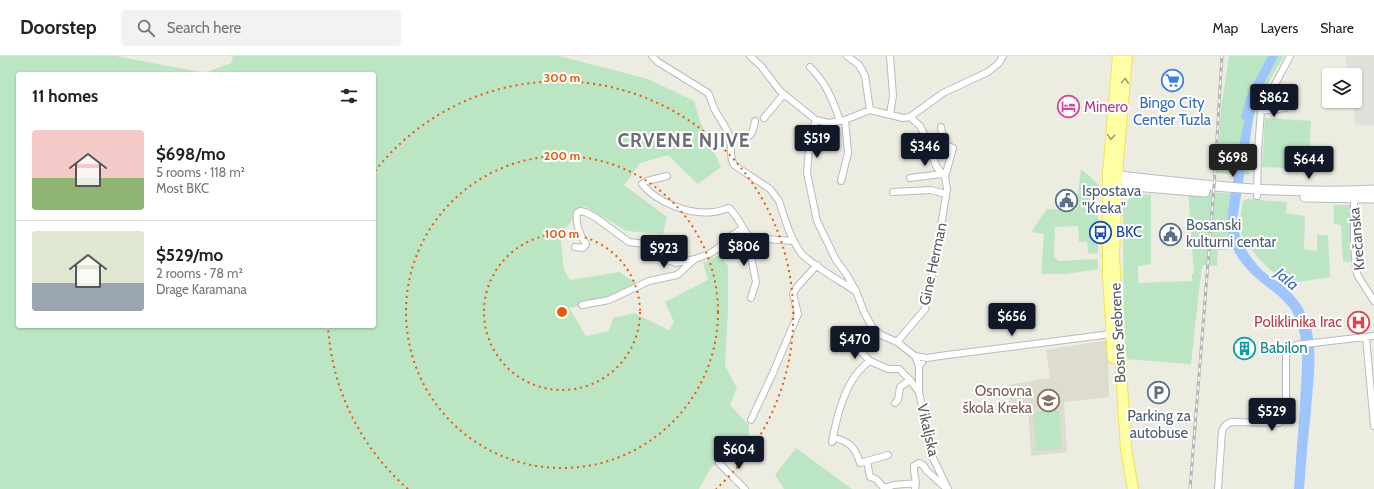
<!DOCTYPE html>
<meta charset="utf-8">
<style>
:root{--surface:#fff;--page:#f2f2f2;--text:#222;--muted:#767676;--line:#e0e0e0;--accent:#111827}
body{margin:0;font-family:Cabin,sans-serif;background:var(--page);color:var(--text);height:100vh;display:flex;flex-direction:column;font-size:15px;white-space:nowrap}
*{box-sizing:border-box;margin:0}
p{font-size:13px;color:var(--muted)}
.icon{flex:none;width:22px;height:22px;fill:none;stroke:currentColor;stroke-width:2;stroke-linecap:round;stroke-linejoin:round}
.map{position:relative;flex:1;overflow:hidden}
.side{position:absolute;left:16px;top:16px;width:360px;height:256px;display:flex;flex-direction:column;background:var(--surface);border-radius:4px;box-shadow:0 1px 3px #0004}
.side>*{flex:none}
.fabs{position:absolute;left:1322px;top:12px;display:grid;gap:8px}
.fabs a{display:grid;place-items:center;width:40px;height:40px;border-radius:4px;background:var(--surface);box-shadow:0 1px 3px #0004;font-size:20px}
.price{position:absolute;translate:-50% -34px;padding:0 9px;border-radius:4px;background:var(--accent);color:#fff;font-size:13px;line-height:26px;filter:drop-shadow(0 1px 2px #0008)}
.price::after{content:'';position:absolute;left:50%;top:24px;width:12px;height:9px;margin-left:-6px;background:inherit;clip-path:polygon(0 0,100% 0,50% 100%)}
.price.current{background:#222;color:#fff}
ul{padding:0;list-style:none}
li{display:flex;align-items:center;gap:12px;height:100px;padding:0 16px}
li+li{border-top:1px solid var(--line)}
li span{display:grid;place-items:center;flex:none;width:112px;height:80px;border-radius:4px;color:#555}
li>.icon{margin-inline-start:auto}
span .icon{width:48px;height:48px;fill:#fffc;stroke-width:1}
li b{font-size:17px}
h2{display:flex;justify-content:space-between;align-items:center;height:48px;padding:0 16px;font-size:17px}
header{display:flex;align-items:center;gap:24px;box-sizing:border-box;height:56px;padding:0 20px;background:var(--surface);border-bottom:1px solid var(--line)}
header strong{font-size:19px}
nav{display:flex;gap:22px;margin-inline-start:auto;font-size:14px}
.search{width:280px;height:36px;background:var(--page);display:flex;align-items:center;gap:10px;box-sizing:border-box;padding:0 14px;border-radius:4px;color:var(--muted);font-size:15px}
.map>svg:first-child{display:block}
</style>
<header>
<strong>Doorstep</strong>
<div class="search"><svg class="icon" aria-label="search" viewBox="0 0 24 24"><circle cx="10" cy="10" r="6"/><path d="M15 15l6 6"/></svg>Search here</div>
<nav><a>Map</a><a>Layers</a><a>Share</a></nav>
</header>
<div class="map">
<svg width="1374" height="433" viewBox="0 0 1374 433">
<rect width="100%" height="100%" fill="#edece1"/>
<!-- industrial -->
<path fill="#e0dfd9" d="M1345,0H1374V70L1355,68L1354,45H1355V19H1349Z"/>
<!-- education -->
<path fill="#dddccf" d="M1108,284L1109,341L1064,346L1067,396L1031,400L1028,349L1010,352L1008,329L1050,322L1046,294Z"/>
<!-- green -->
<path fill="#bce5c3" fill-rule="evenodd" d="M0,0H116L205,17L231,7L233,0H559L648,23L694,45L700,65L721,111L698,128L668,99L640,107L624,129L667,161L663,178L627,175L584,150L560,179L564,213L570,224L619,216L638,228L606,245L569,252L586,280L609,275L613,262L634,257L669,274L674,266L665,246L708,224L703,207L719,199L728,210V254L725,310L737,332L730,349L749,369V383L742,394L724,399L710,413L699,433H0ZM18,18H374V270H18Z
M1229,0H1284C1274,17 1258,42 1254,61C1249,79 1250,100 1249,119L1217,117L1221,52Z
M1265,62L1311,65L1309,113L1262,111Z
M1081,113L1099,129L1100,141L1090,142L1089,152L1098,154V197L1088,198L1087,186H1079L1078,170L1055,171L1054,201L1059,205L1098,203V213L1066,218H1041L1044,178L1031,176L1047,153L1076,154Z
M1188,134L1235,138L1233,166L1240,193L1218,194L1217,210L1203,209L1200,225L1191,308L1124,303L1123,152C1129,139 1137,137 1151,139V208L1138,210V227L1192,225V218H1194Z
M1247,143L1287,146L1286,157L1305,160L1304,193L1317,195V179H1328L1330,221L1286,228C1272,215 1244,192 1240,173C1239,165 1242,154 1243,145Z
M1334,149H1352L1354,205L1343,206V205L1341,169L1334,168Z
M1059,354L1062,393L1036,395L1033,356Z
M796,392L852,433H784L775,419Z"/>
<!-- water -->
<path fill="#9fc5ff" d="M1248,48L1255,49L1237,165C1239,184 1248,200 1261,213C1267,219 1274,223 1281,228C1293,237 1303,250 1308,263C1319,289 1313,327 1311,354C1308,380 1306,407 1304,433H1294C1296,405 1298,376 1300,348C1301,320 1306,291 1296,264C1289,242 1263,231 1248,214C1239,205 1230,190 1228,177C1226,158 1231,139 1234,120C1238,96 1242,72 1248,48Z"/>
<g fill="none" stroke-linecap="round" stroke-linejoin="round">
<!-- river -->
<path stroke="#9fc5ff" stroke-width="9" d="M1246,60L1250,44L1273,0"/>
<defs>
<path id="minor" d="M652,0L658,6L708,37C711,42 712,49 715,54C720,64 727,71 730,82C732,91 729,101 734,109L770,133L779,145C785,163 790,182 801,197C810,208 842,226 855,235
M750,0L761,10L780,35L816,64L810,79L807,117L817,165L836,204L847,219L856,235L864,256L872,271L881,279L897,286L915,300L919,310
M847,0L859,9L865,20L870,54
M810,11C826,27 833,44 840,65
M1261,55L1285,52
M890,58L893,40L890,0
M764,62L784,38
M816,64L829,67L845,64L870,54L903,62L910,61L943,37L988,16L999,7L1003,0
M941,71L944,88L953,92L945,121
M731,84C748,81 752,84 755,65
M667,120L647,125L642,128C657,147 690,159 713,156C719,156 724,153 729,152C738,160 742,172 750,182L794,185
M910,122L942,118
M841,125L848,97L845,64
M893,136L931,134L946,138
M1354,139V186L1356,214L1358,220L1374,245
M1257,140L1258,93L1261,55L1290,0
M750,182L752,206L756,226L751,242
M575,191L583,192L586,188C580,179 575,168 577,157L580,155L585,156L595,161L629,186L644,188L647,190L651,199L654,200L676,207L695,203
M582,249L609,244L649,225L677,219L695,203L709,198L717,193L731,180L743,172
M845,280L870,305
M1366,281L1374,370
M897,286L925,253L935,207L947,133L945,121L936,110L927,84L920,70L910,61
M915,300L927,302L947,299L1111,278
M922,307L919,310V336L932,400L948,433
M895,347L898,344L900,331L910,324
M751,364L772,319L798,258L793,238L797,231L817,209
M833,381C849,386 855,390 860,407L888,399
M832,386C837,359 846,321 870,305L888,313H899L910,324L919,336
M867,405L870,421L876,423L884,432L894,429L916,427L915,433
M719,407L745,433
M916,427L914,415V410L919,407L923,409L927,415L946,432
M1218,433L1222,375C1224,370 1226,368 1231,366L1279,367L1285,362L1286,357V299L1287,295L1296,289L1374,280"/>
<path id="secondary" d="M1110,119C1198,129 1286,139 1374,134
M1110,128L1205,136
M1305,141L1374,142"/>
<path id="primary" d="M1127,0L1118,104L1114,200L1126,393L1133,433
M1113,302L1108,218V118L1118,0"/>
</defs>
<!-- minor casing -->
<use href="#minor" stroke="#b9bac0" stroke-width="8"/>
<!-- secondary casing -->
<use href="#secondary" stroke="#babcc3" stroke-width="11"/>
<!-- primary casing -->
<use href="#primary" stroke="#f3e254" stroke-width="12"/>
<!-- minor -->
<use href="#minor" stroke="#fff" stroke-width="6"/>
<!-- secondary -->
<use href="#secondary" stroke="#fff" stroke-width="9"/>
<!-- primary -->
<use href="#primary" stroke="#feffa4" stroke-width="10"/>
<defs>
<path id="rail" d="M1190,433L1214,131L1222,0"/>
</defs>
<!-- rail casing -->
<use href="#rail" stroke="#b4b5b5" stroke-width="3"/>
<!-- rail -->
<use href="#rail" stroke="#fff" stroke-width="1.5" stroke-dasharray="4.5" stroke-linecap="butt"/>
</g>
<!-- one-way arrows -->
<defs><path id="oneway-chevron" d="M-2-3.5L2.5 0L-2 3.5" fill="none" stroke-width="1.6" stroke-linecap="round" stroke-linejoin="round"/></defs>
<g stroke="#9c9d7c">
<use href="#oneway-chevron" transform="translate(1125 25) rotate(-86)"/>
<use href="#oneway-chevron" transform="translate(1111 81) rotate(96)"/>
</g>
<!-- distance rings -->
<g fill="none" stroke="#e8590c" stroke-width="2" stroke-dasharray="2 4">
<circle cx="562" cy="256" r="78"/>
<circle cx="562" cy="256" r="156"/>
<path d="M408 433A234 234 0 0 1 328 270M375 115A234 234 0 1 1 716 433"/>
</g>
<!-- icons -->
<defs>
<symbol id="supermarket-ring" viewBox="-11 -11 22 22"><circle r="9.5" fill="#fff" stroke="#3f7fe0" stroke-width="1.5"/><path d="M-6-5.5h2.5l.6 2H6L4.5 2H-2.5L-4.4-4H-6ZM-1.5 3.2a1.3 1.3 0 1 0 .1 0ZM3 3.2a1.3 1.3 0 1 0 .1 0Z" fill="#3f7fe0"/></symbol>
<symbol id="hotel-ring" viewBox="-11 -11 22 22"><circle r="9.5" fill="#fff" stroke="#d1479c" stroke-width="1.5"/><path d="M-6-4.5h1.5V1H6V5H4.5V3h-9V5H-6ZM-4 0a1.8 1.8 0 1 1 3.6 0ZM.5 0V-2.5h3Q6-2.5 6 0Z" fill="#d1479c"/></symbol>
<symbol id="civic-ring" viewBox="-11 -11 22 22"><circle r="9.5" fill="#fff" stroke="#5c6f8a" stroke-width="1.5"/><path d="M-.6-6.5H3V-4.5H.6V-3L4-1V1h2V6H-6V1h2V-1L-.6-3ZM-1.2 2.5V6h2.4V2.5Z" fill="#5c6f8a"/></symbol>
<symbol id="bus-ring" viewBox="-11 -11 22 22"><circle r="9.5" fill="#fff" stroke="#1a4fb4" stroke-width="1.5"/><path d="M-5-6H5V4H4V6H2V4H-2V6H-4V4H-5ZM-3.5-4V0h7V-4ZM-3.5 1.2v1.5H-2V1.2ZM2 1.2v1.5H3.5V1.2Z" fill="#1a4fb4"/></symbol>
<symbol id="hospital-ring" viewBox="-11 -11 22 22"><circle r="9.5" fill="#fff" stroke="#e0444e" stroke-width="1.5"/><path d="M-5-5h3v3.5h4V-5h3V5h-3V1.5h-4V5h-3Z" fill="#e0444e"/></symbol>
<symbol id="building-ring" viewBox="-11 -11 22 22"><circle r="9.5" fill="#fff" stroke="#0f9aa8" stroke-width="1.5"/><path d="M-4-6H4V6H1V3H-1V6H-4ZM-2.5-4.3h1.7v1.8h-1.7ZM.8-4.3h1.7v1.8H.8ZM-2.5-1h1.7V.8h-1.7ZM.8-1h1.7V.8H.8Z" fill="#0f9aa8"/></symbol>
<symbol id="parking-ring" viewBox="-11 -11 22 22"><circle r="9.5" fill="#fff" stroke="#5c6f8a" stroke-width="1.5"/><path d="M-3.5-5.5H1a3.5 3.5 0 0 1 0 7H-1V5.5H-3.5ZM-1-3.4V-.6H.8a1.4 1.4 0 0 0 0-2.8Z" fill="#5c6f8a"/></symbol>
<symbol id="school-ring" viewBox="-11 -11 22 22"><circle r="9.5" fill="#fff" stroke="#8d6e63" stroke-width="1.5"/><path d="M0-5L7-2L0 1L-7-2ZM-4 1L0 2.5L4 1V4Q0 6-4 4Z" fill="#8d6e63"/></symbol>
</defs>
<g fill-rule="evenodd">
<use href="#supermarket-ring" x="1160" y="12" width="25" height="25"/>
<use href="#hotel-ring" x="1056" y="38" width="25" height="25"/>
<use href="#civic-ring" x="1054" y="132" width="25" height="25"/>
<use href="#bus-ring" x="1088" y="164" width="25" height="25"/>
<use href="#civic-ring" x="1158" y="166" width="25" height="25"/>
<use href="#hospital-ring" x="1346" y="254" width="25" height="25"/>
<use href="#building-ring" x="1232" y="280" width="25" height="25"/>
<use href="#parking-ring" x="1146" y="324" width="25" height="25"/>
<use href="#school-ring" x="1036" y="332" width="25" height="25"/>
</g>
<g text-anchor="middle" dominant-baseline="central" stroke-width="4" stroke-linejoin="round" paint-order="stroke">
<!-- shop labels -->
<g font-size="15" fill="#366cbe" stroke="#fff">
<text x="1172" y="47">Bingo City<tspan x="1172" dy="17">Center Tuzla</tspan></text>
</g>
<!-- hotel labels -->
<g font-size="15" fill="#b23c85" stroke="#fff" text-anchor="start">
<text x="1084" y="51">Minero</text>
</g>
<!-- service labels -->
<g font-size="15" fill="#4e5e75" stroke="#fff" text-anchor="start">
<text x="1082" y="135">Ispostava<tspan x="1082" dy="17">"Kreka"</tspan></text>
<text x="1186" y="169">Bosanski<tspan x="1186" dy="17">kulturni centar</tspan></text>
<text x="1159" y="360" text-anchor="middle">Parking za<tspan x="1159" dy="17">autobuse</tspan></text>
</g>
<!-- transit labels -->
<g font-size="15" fill="#164399" stroke="#fff" text-anchor="start">
<text x="1116" y="176">BKC</text>
</g>
<!-- street labels -->
<g font-size="15" fill="#5a5c62" stroke="#fff">
<text transform="translate(1357 183) rotate(-95)">Krečanska</text>
<text transform="translate(933 208) rotate(-78)">Gine Herman</text>
<text transform="translate(1118 277) rotate(-93)">Bosne Srebrene</text>
<text transform="translate(928 374) rotate(77)">Vikaljska</text>
</g>
<!-- health labels -->
<g font-size="15" fill="#be3a42" stroke="#fff" text-anchor="end">
<text x="1342" y="266">Poliklinika Irac</text>
</g>
<!-- culture labels -->
<g font-size="15" fill="#0d838f" stroke="#fff" text-anchor="start">
<text x="1260" y="292">Babilon</text>
</g>
<!-- education labels -->
<g font-size="15" fill="#785e54" stroke="#fff" text-anchor="end">
<text x="1032" y="335">Osnovna<tspan x="1032" dy="17">škola Kreka</tspan></text>
</g>
<!-- water labels -->
<g font-size="16" font-style="italic" fill="#406ac4" stroke="#fff">
<text transform="translate(1287 223) rotate(40)">Jala</text>
</g>
<!-- district labels -->
<g font-size="19" font-weight="bold" letter-spacing="1" fill="#6b6e74" stroke="#fff">
<text x="684" y="84">CRVENE NJIVE</text>
</g>
</g>
<circle cx="562" cy="256" r="6" fill="#e8590c" stroke="#fff" stroke-width="2"/>
<g font-size="12" text-anchor="middle" font-weight="bold" fill="#e8590c" stroke="#fff" stroke-width="4" stroke-linejoin="round" paint-order="stroke">
<text x="562" y="26">300 m</text>
<text x="562" y="104">200 m</text>
<text x="562" y="182">100 m</text>
</g>
</svg>
<div class="fabs">
<a><svg class="icon" aria-label="layers" viewBox="0 0 24 24"><path d="M12 4l9 5-9 5-9-5zM3 14l9 5 9-5"/></svg></a>
</div>
<b class="price" style="left:1274px;top:62px">$862</b>
<b class="price" style="left:817px;top:103px">$519</b>
<b class="price" style="left:925px;top:111px">$346</b>
<b class="price current" style="left:1233px;top:122px">$698</b>
<b class="price" style="left:1309px;top:124px">$644</b>
<b class="price" style="left:744px;top:211px">$806</b>
<b class="price" style="left:664px;top:213px">$923</b>
<b class="price" style="left:1012px;top:281px">$656</b>
<b class="price" style="left:855px;top:304px">$470</b>
<b class="price" style="left:1272px;top:376px">$529</b>
<b class="price" style="left:739px;top:414px">$604</b>
<section class="side">
<h2>11 homes<svg class="icon" aria-label="filters" viewBox="0 0 24 24"><path d="M4 7h16M4 17h16"/><circle cx="9" cy="7" r="2"/><circle cx="15" cy="17" r="2"/></svg></h2>
<ul>
<li><span style="background:linear-gradient(#f6c9c9 60%,#8fb573 0)"><svg class="icon" aria-label="home" viewBox="0 0 24 24"><path d="M3 11l9-7 9 7M6 9v11h12V9"/></svg></span><div><b>$698/mo</b><p>5 rooms · 118 m²</p><p>Most BKC</p></div></li>
<li><span style="background:linear-gradient(#dfe7d0 65%,#9aa5b1 0)"><svg class="icon" aria-label="home" viewBox="0 0 24 24"><path d="M3 11l9-7 9 7M6 9v11h12V9"/></svg></span><div><b>$529/mo</b><p>2 rooms · 78 m²</p><p>Drage Karamana</p></div></li>
</ul>
</section>
</div>
